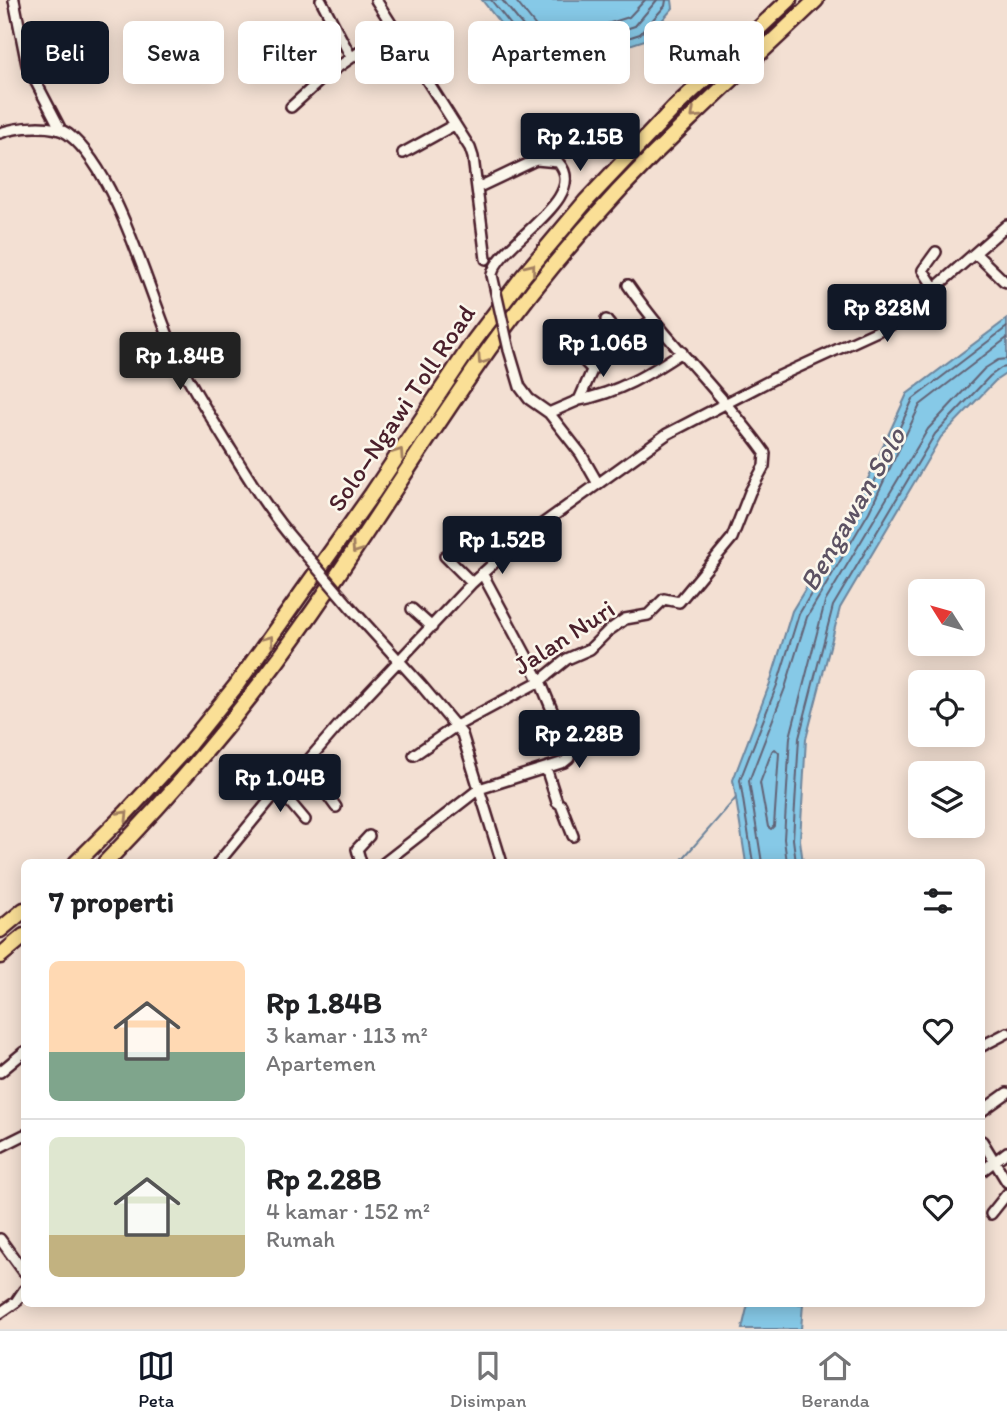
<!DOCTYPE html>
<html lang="id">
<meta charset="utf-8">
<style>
:root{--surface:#fff;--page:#f6f6f6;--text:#202124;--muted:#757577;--line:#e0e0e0;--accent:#111827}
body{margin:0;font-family:Itim,sans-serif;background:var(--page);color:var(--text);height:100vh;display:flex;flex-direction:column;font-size:26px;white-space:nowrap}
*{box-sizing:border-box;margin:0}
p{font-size:23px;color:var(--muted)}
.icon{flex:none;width:38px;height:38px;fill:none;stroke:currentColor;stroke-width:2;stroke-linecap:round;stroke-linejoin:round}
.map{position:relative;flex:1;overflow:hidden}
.drawer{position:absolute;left:21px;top:859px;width:964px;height:448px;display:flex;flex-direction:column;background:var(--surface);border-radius:10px;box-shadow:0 4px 18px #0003}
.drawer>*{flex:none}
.hud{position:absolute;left:21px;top:21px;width:966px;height:63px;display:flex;gap:14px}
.needle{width:46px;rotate:307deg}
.fabs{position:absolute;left:908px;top:579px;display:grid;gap:14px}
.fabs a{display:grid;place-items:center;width:77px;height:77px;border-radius:10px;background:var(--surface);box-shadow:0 4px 18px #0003;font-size:35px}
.price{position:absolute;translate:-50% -60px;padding:0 16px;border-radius:7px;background:var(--accent);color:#fff;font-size:23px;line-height:46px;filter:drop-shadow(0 2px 4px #0008)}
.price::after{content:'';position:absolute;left:50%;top:42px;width:21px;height:16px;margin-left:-10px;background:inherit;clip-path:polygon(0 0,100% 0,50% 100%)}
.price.current{background:#222;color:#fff}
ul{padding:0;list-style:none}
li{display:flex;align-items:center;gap:21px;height:175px;padding:0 28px}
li+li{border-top:2px solid var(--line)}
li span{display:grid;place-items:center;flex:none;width:196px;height:140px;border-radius:10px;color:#555}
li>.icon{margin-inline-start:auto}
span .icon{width:84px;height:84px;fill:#fffc;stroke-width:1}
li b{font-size:30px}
h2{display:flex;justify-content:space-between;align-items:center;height:84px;padding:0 28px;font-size:30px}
.tag{padding:0 24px;border-radius:10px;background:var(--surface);box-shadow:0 4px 18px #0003;font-size:24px;line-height:63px}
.tag.current{background:var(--accent);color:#fff}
.tab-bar{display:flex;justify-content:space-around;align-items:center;height:98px;border-top:2px solid var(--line);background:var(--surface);font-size:19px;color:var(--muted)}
.tab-bar a{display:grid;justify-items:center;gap:4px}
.tab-bar .current{color:var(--accent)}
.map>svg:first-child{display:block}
</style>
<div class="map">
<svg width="1007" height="1329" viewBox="0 0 1007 1329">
<rect width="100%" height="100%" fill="#f3e0d3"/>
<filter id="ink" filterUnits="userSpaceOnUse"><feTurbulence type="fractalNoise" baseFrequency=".0143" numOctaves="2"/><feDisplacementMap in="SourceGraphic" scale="14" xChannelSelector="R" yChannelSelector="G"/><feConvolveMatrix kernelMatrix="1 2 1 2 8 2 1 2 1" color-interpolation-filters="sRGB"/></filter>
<g filter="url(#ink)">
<!-- water -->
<path fill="#86c9e7" stroke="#6e859c" stroke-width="2" d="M482,0H672L673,8L645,40L555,69L526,56Z
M1007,319V373L995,381L941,437L840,608L806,739L800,840L803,863H746L733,780L770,683L792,611L856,505L907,394Z
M748,1304H803L801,1329H742Z"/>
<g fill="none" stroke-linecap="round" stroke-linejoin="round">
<!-- shore -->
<path stroke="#626376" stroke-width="2" d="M491,0L531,50L556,61L640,34L665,6L666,0
M502,0L536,42L556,51L635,26L657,0
M515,0L542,34L557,40L629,17L645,0
M775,749L779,753L774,826L771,829L768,827L760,783L772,751Z
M753,863L740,780L777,685L799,614L862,508L913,399L1007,327
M762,863L749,781L785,688L807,617L869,512L920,405L1007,338
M787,863L784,839L790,737L825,602L928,429L984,369L998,360L1007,359
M796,863L793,839L799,738L833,606L935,434L990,376L1001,368L1007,367"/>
<!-- stream -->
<path stroke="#6e859c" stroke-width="2" d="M679,863L736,798"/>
<defs>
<path id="minor" d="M14,0L27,65L61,130
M321,0L351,57
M376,0L470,148L473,157L486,259
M291,107L325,76L394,28
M0,133C16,127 53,123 68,134C117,171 148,290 173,348C188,382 209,414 228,445C249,479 269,512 295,542
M403,153L454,125
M477,188L536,160L558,162C592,199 497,243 492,275
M975,253L1004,281L1007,282
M935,289L923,270L936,252
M606,320L623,341
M569,346L592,369
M509,350L520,387L529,399L549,413L581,454L597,482
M579,400C618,393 649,374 682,352
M549,413L579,400L594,366L623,341L652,320
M445,556L472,583
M351,608L421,685L462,734L502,863
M412,609L432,627
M414,755L456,726L540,681L567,659L590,649L608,631L625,619L648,615L664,599L679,602L732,538L750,492L764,466L765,453C723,394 669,345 628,285
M305,764L336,807
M546,768L557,802L561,805L573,836
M279,789L305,820
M218,863L279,789L305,764L345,718L472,583L516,543L667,434L775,378L895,323L1007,225
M361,863L357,849L369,836
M384,863L479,789L564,762L569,758V751L540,681L482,573
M982,1046L1007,1033
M0,1072L24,1052
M982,1111L1007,1093
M982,1141L1007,1182
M0,1147L24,1135
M982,1171L1007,1152
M991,1214L1007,1194
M0,1239L24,1272
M0,1313L16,1302L24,1290"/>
<path id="highway" d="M76,863L126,813L186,748L235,687L372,494L474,341L524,275L586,201L673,109L789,0
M105,863C181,785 251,701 313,611C373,525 428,435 489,349C548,267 616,189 689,120C731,79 774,41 816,0
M0,930L24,910
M0,956L24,936"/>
</defs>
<!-- minor casing -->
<use href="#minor" stroke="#4a1f2b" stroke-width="14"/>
<!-- highway casing -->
<use href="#highway" stroke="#4a1f2b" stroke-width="19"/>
<!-- minor -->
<use href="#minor" stroke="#fbf7ec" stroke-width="9"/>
<!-- highway -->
<use href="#highway" stroke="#fadf96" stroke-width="14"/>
<defs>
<path id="minor-bridge" d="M492,275L509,350
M295,542L351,608"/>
</defs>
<!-- minor-bridge casing -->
<use href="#minor-bridge" stroke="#4a1f2b" stroke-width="14" stroke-linecap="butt"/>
<!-- minor-bridge -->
<use href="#minor-bridge" stroke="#fbf7ec" stroke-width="9"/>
</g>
<!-- one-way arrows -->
<defs><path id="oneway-chevron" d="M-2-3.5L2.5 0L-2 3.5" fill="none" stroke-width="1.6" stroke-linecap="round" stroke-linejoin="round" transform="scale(1.75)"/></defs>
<g stroke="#a27f60">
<use href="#oneway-chevron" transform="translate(695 114) rotate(137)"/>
<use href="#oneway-chevron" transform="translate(531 268) rotate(-51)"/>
<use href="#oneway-chevron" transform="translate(482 360) rotate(124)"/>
<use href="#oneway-chevron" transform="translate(399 453) rotate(-56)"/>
<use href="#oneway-chevron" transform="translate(356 549) rotate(124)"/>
<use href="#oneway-chevron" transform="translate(269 640) rotate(-54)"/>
<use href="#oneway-chevron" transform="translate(124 815) rotate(-46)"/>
</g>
</g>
<g text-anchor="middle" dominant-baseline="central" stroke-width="5" stroke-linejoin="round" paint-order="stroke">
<!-- street labels -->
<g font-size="26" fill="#4a1f2b" stroke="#fbf7ec">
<text transform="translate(401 408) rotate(-56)">Solo–Ngawi Toll Road</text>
<text transform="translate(564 637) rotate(-33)">Jalan Nuri</text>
</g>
<!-- water labels -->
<g font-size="28" font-style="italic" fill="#5c5263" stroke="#fbf7ec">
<text transform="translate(852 509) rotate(-60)">Bengawan Solo</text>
</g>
</g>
</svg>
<div class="fabs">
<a><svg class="needle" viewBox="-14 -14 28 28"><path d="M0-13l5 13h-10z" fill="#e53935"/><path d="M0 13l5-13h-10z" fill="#757577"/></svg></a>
<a><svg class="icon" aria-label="locate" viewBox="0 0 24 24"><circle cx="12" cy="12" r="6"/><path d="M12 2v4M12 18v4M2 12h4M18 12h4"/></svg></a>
<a><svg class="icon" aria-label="layers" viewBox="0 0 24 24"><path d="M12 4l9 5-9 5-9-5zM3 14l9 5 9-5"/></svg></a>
</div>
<b class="price" style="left:580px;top:173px">Rp 2.15B</b>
<b class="price" style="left:887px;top:344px">Rp 828M</b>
<b class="price" style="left:603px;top:379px">Rp 1.06B</b>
<b class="price current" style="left:180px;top:392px">Rp 1.84B</b>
<b class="price" style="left:502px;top:576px">Rp 1.52B</b>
<b class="price" style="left:579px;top:770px">Rp 2.28B</b>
<b class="price" style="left:280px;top:814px">Rp 1.04B</b>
<div class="hud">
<a class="tag current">Beli</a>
<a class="tag">Sewa</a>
<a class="tag">Filter</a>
<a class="tag">Baru</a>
<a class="tag">Apartemen</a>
<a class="tag">Rumah</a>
</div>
<section class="drawer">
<h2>7 properti<svg class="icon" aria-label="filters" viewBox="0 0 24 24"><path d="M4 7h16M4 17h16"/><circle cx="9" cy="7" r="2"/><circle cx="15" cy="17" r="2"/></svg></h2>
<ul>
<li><span style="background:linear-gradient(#ffd9b3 65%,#7fa58c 0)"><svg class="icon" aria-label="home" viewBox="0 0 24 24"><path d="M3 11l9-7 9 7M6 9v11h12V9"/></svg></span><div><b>Rp 1.84B</b><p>3 kamar · 113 m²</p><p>Apartemen</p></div><svg class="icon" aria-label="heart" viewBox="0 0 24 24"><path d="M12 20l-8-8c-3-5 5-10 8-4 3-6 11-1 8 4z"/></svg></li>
<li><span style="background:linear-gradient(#dfe7d0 70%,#c2b280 0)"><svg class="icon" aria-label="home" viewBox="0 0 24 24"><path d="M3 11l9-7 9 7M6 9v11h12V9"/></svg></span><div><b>Rp 2.28B</b><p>4 kamar · 152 m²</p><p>Rumah</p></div><svg class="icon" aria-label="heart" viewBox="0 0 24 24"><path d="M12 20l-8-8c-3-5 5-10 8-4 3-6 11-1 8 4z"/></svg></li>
</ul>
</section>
</div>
<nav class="tab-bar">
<a class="current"><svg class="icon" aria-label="map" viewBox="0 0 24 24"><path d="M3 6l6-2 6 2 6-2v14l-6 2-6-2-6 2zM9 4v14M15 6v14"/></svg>Peta</a>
<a><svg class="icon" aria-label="saved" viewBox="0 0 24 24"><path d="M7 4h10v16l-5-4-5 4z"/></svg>Disimpan</a>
<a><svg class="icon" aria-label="home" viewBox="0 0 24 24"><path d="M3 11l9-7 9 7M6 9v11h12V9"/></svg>Beranda</a>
</nav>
